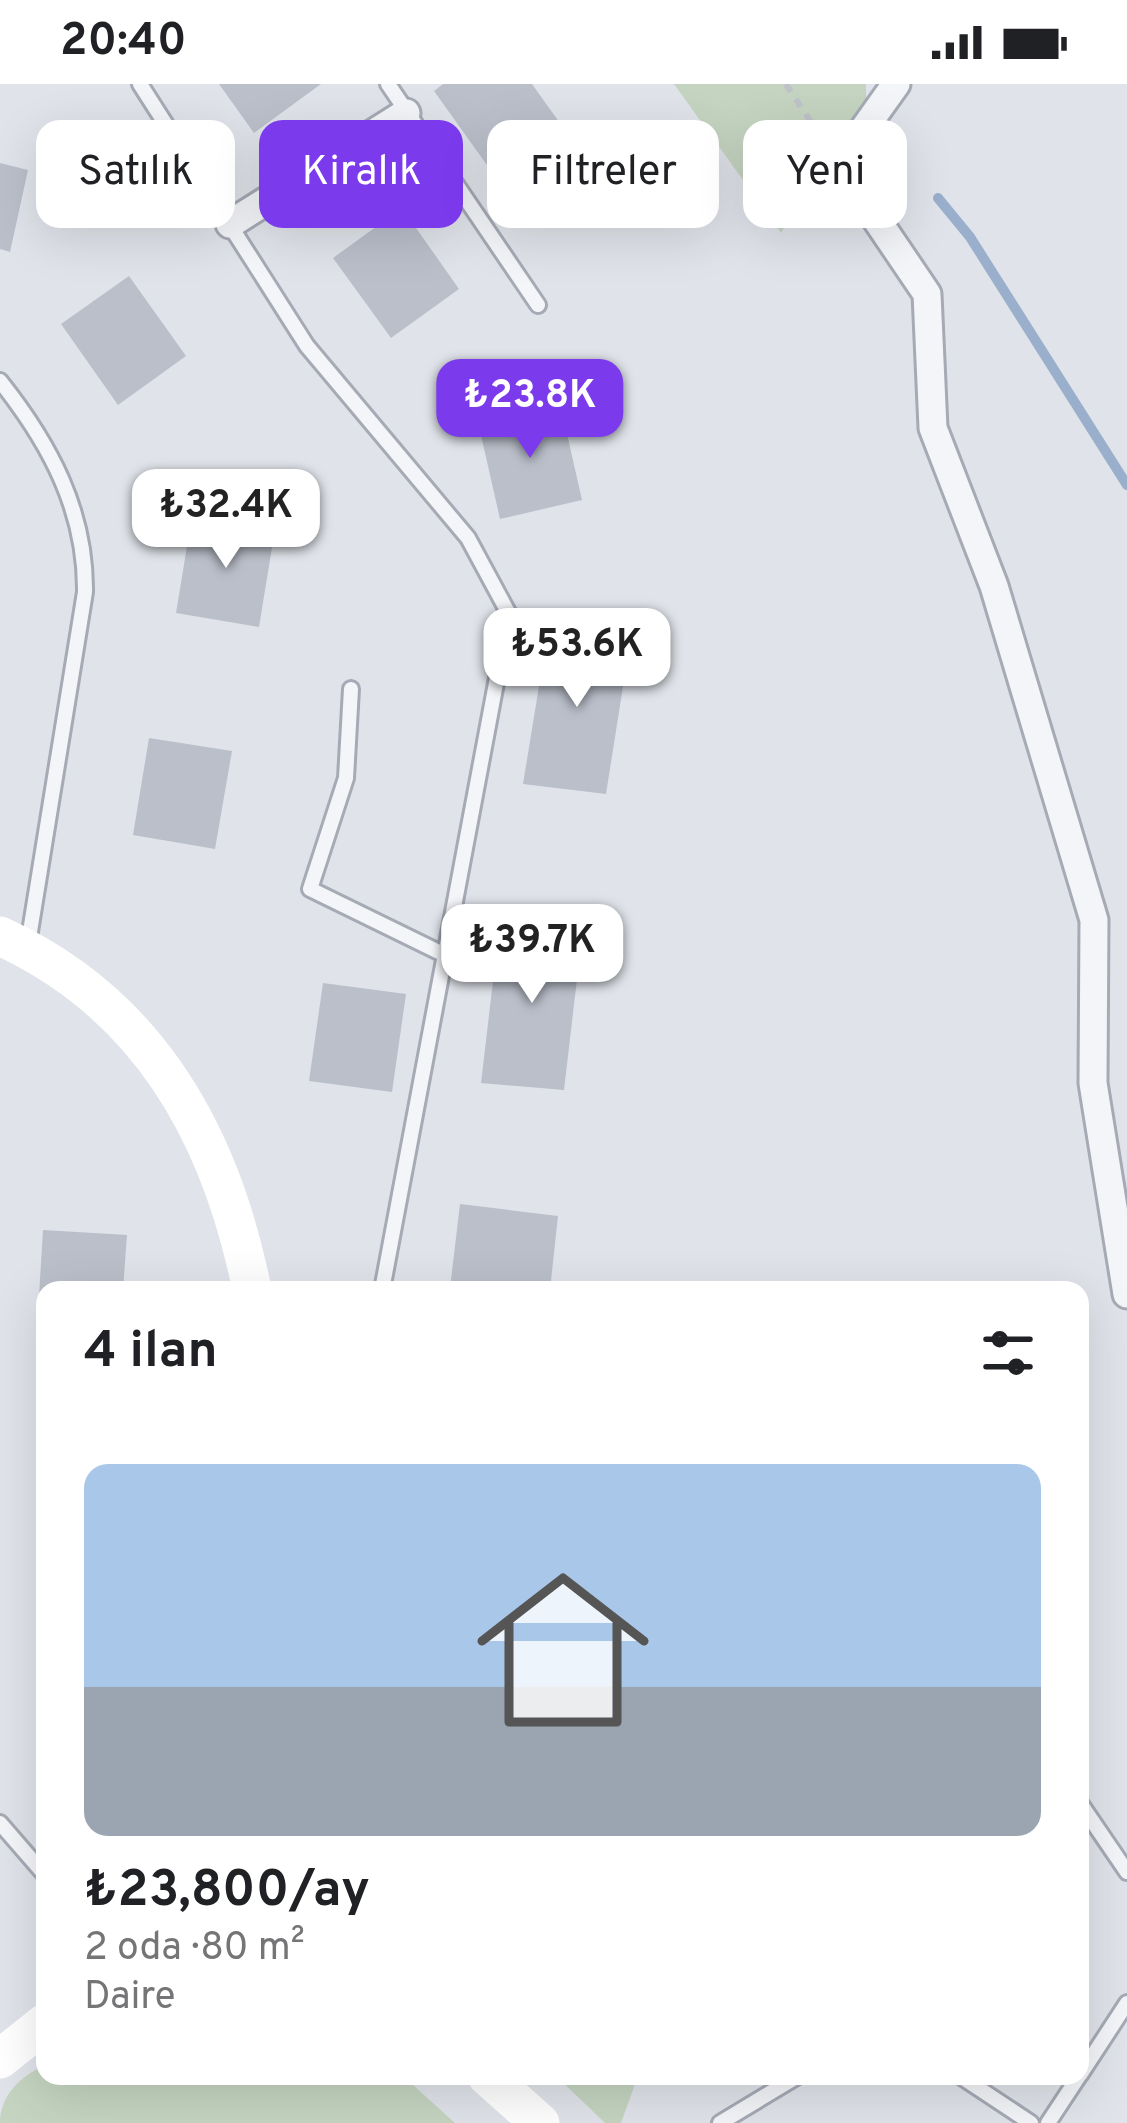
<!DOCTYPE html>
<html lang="tr">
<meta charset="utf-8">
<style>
:root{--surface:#fff;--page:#f6f6f6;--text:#202124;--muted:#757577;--accent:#7c3aed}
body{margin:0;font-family:Overpass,sans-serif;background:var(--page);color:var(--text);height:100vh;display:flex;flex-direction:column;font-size:45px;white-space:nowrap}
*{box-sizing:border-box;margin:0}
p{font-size:39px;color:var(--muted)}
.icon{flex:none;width:66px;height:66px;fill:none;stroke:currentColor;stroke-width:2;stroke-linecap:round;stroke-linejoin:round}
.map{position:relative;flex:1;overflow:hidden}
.drawer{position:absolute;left:36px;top:1197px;width:1053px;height:804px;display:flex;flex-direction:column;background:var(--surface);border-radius:24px;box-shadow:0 12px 48px #0002}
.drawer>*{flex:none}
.hud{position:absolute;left:36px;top:36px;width:1056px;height:108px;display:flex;gap:24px}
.price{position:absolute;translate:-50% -102px;padding:0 27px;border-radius:24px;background:#fff;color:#222;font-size:39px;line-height:78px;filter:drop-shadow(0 3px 6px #0008)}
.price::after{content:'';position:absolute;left:50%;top:72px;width:36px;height:27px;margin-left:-18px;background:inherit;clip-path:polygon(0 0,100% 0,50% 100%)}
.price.on{background:var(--accent);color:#fff}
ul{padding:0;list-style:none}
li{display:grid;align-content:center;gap:24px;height:636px;padding:0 48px}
li span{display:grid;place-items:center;height:372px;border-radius:24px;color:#555}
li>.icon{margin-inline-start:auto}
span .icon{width:216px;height:216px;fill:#fffc;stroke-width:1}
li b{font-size:51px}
h2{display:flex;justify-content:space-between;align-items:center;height:144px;padding:0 48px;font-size:51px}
.chip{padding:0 42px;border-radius:24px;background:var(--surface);box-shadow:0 12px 48px #0002;font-size:42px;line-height:108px}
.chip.on{background:var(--accent);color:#fff}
.status{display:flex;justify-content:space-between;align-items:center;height:84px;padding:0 60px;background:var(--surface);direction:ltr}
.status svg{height:33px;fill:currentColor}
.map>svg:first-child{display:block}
</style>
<div class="status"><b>20:40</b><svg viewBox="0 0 49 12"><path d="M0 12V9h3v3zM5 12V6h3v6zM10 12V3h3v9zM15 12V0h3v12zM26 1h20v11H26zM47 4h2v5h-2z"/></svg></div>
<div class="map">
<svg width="1127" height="2039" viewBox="0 0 1127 2039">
<rect width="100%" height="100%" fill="#e0e4ea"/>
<!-- green -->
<path fill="#c5d4c1" d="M674,0H866V14L781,149Z
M45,1981V1992H403L455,2039H0C0,2011 21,1992 45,1981Z
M556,1992H638L621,2039H605Z"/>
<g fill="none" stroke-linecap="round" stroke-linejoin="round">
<!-- stream -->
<path stroke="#9aafcc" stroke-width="10" d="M938,114L970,153L1127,401"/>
</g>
<!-- building -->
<path fill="#babfca" d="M219,0H321L254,49Z
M443,0H532L597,91L527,137L434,7Z
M0,79L28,86L10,168L0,165Z
M402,124L459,205L391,254L333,174Z
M129,192L186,272L118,321L61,240Z
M560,319L582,416L500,435L478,338Z
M192,432L275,445L259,543L176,529Z
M549,541L631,552L606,710L523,700Z
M149,654L232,667L215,765L133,751Z
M500,838L583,844L564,1006L481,999Z
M323,899L406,910L392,1008L309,997Z
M460,1120L558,1132L550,1206L450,1204Z
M43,1146L127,1151L123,1206H45V1245H37Z"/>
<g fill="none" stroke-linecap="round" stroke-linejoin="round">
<defs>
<path id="lane" d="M140,0L307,262L468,454L509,530L382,1206
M388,0L538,221
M0,297C50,360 86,427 85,508L28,860
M351,605L346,694L310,805L447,872
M1080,1719L1127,1788
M0,1739L45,1791
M1080,1991L1127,1919
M960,1992L1031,2039
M720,2039L798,1992
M1048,2039L1079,1992"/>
<path id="street" d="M896,0L839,80L927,210L933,344L994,502L1094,836L1093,999L1127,1210
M230,140L406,29"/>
</defs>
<!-- lane casing -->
<use href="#lane" stroke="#a5aab5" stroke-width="20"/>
<!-- street casing -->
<use href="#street" stroke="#a5aab5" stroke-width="33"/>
<!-- path -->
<path stroke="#bfc2c9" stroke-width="6" stroke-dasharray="9 9" stroke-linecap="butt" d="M786,0L820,52"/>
<!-- lane -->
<use href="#lane" stroke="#f4f5f8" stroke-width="14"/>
<!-- street -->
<use href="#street" stroke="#f4f5f8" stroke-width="27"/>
<!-- secondary -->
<path stroke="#fff" stroke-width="39" d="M0,852C149,920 221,1051 252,1206
M0,1975L45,1939
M487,1992L540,2039"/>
</g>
</svg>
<b class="price on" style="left:530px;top:377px">₺23.8K</b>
<b class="price" style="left:226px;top:487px">₺32.4K</b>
<b class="price" style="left:577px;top:626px">₺53.6K</b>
<b class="price" style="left:532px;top:922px">₺39.7K</b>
<div class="hud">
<a class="chip">Satılık</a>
<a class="chip on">Kiralık</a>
<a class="chip">Filtreler</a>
<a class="chip">Yeni</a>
</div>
<section class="drawer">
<h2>4 ilan<svg class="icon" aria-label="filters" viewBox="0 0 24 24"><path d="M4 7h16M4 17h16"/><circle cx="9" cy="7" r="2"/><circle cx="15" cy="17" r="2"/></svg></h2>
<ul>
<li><span style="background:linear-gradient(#a9c7e8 60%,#9aa5b1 0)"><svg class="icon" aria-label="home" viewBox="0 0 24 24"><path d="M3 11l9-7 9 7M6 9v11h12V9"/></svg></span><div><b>₺23,800/ay</b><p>2 oda · 80 m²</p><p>Daire</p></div></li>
</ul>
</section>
</div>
